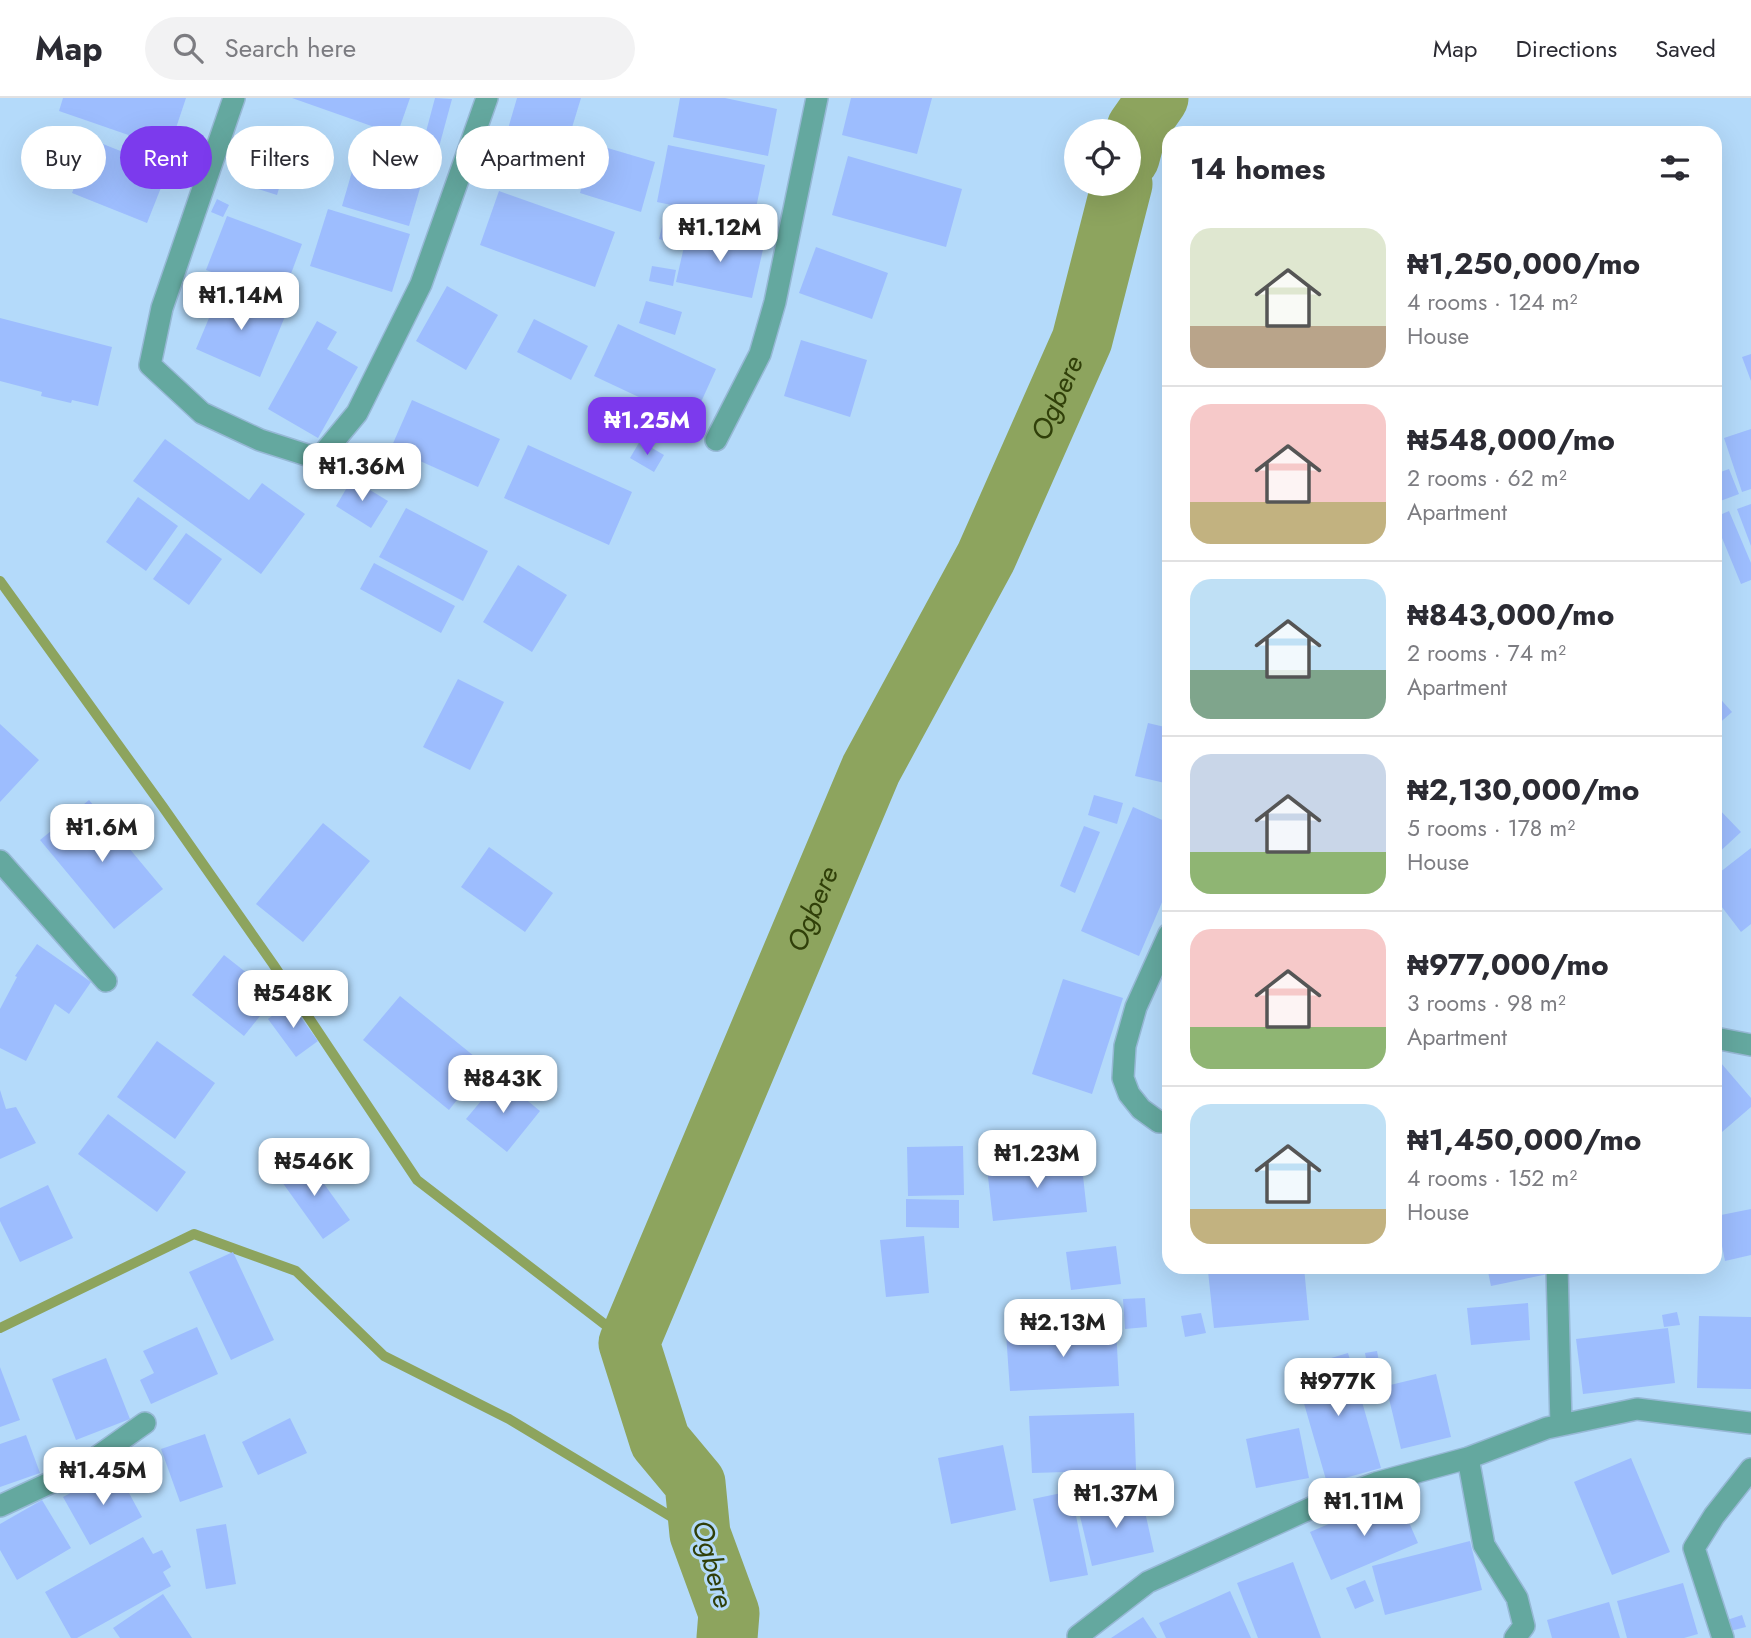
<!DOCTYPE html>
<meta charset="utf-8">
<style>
:root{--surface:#fff;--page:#f2f2f3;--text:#2b2b33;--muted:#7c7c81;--line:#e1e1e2;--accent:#7c3aed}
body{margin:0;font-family:Jost,sans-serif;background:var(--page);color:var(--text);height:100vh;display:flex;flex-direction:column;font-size:26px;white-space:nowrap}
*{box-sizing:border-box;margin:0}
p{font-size:23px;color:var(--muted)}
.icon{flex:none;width:38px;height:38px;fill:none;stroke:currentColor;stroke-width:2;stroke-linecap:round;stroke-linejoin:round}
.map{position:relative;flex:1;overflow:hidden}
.details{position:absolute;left:1162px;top:28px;width:560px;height:1148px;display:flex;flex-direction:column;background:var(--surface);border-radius:21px;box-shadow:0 7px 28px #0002}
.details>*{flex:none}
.guide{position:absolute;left:21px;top:28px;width:665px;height:63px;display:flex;gap:14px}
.controls{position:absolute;left:1064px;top:21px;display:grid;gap:14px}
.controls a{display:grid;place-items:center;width:77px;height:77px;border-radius:50%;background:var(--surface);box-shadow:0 7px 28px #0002;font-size:35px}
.price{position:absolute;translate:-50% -60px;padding:0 16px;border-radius:14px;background:#fff;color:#222;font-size:23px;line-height:46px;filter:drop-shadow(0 2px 4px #0008)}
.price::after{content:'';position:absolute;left:50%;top:42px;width:21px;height:16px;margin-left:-10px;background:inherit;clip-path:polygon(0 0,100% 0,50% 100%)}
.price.on{background:var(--accent);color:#fff}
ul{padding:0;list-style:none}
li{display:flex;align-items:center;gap:21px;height:175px;padding:0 28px}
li+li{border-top:2px solid var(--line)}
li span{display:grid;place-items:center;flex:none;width:196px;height:140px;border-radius:21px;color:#555}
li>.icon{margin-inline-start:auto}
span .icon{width:84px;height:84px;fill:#fffc;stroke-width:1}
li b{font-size:30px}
h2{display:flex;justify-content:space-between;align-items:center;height:84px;padding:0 28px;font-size:30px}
.tag{padding:0 24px;border-radius:32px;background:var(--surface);box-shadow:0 7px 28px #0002;font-size:24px;line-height:63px}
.tag.on{background:var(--accent);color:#fff}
header{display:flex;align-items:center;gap:42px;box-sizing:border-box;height:98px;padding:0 35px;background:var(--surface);border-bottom:2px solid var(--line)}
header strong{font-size:33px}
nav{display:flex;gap:38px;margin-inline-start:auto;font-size:24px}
.search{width:490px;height:63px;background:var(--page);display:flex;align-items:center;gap:18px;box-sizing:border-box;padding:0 24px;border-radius:38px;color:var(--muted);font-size:26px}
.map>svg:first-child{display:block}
</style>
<header>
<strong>Map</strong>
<div class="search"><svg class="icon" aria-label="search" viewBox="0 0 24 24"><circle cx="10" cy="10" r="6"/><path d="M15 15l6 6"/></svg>Search here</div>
<nav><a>Map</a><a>Directions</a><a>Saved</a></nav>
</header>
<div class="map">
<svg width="1751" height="1540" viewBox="0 0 1751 1540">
<rect width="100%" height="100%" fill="#b4dafa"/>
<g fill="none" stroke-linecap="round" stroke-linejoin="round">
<!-- stream -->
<path stroke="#8da45e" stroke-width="10" d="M0,483L163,709L273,866L417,1082L629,1245
M0,1230L194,1136L296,1173L384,1258L509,1321L700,1436"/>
<!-- river -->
<g stroke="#8da45e" stroke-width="61">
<path d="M1129,60L1137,30L1158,0"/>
<path id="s1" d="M727,1540L729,1515L700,1436L695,1385L660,1343L629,1245L871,671L986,459L1082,242L1122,86"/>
</g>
</g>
<!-- building -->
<path fill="#9dbdfe" d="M63,0H186L169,51L59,13Z
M292,0H410L397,37Z
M435,0L452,1L439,49L423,45Z
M517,0H581L556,82L498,65Z
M680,0H725L777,11L768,58L673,39Z
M851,0H932L917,56L842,37Z
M255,33L293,45L277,97L239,85Z
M93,42L168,72L147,125L72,95Z
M594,46L655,64L641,114L580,95Z
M668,47L765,67L753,124L657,104Z
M358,53L425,73L409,128L342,108Z
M848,58L962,91L946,149L832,117Z
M499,93L615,134L595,189L480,147Z
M217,101L229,107L223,119L211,114Z
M328,111L410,136L392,194L310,168Z
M227,118L302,146L282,200L206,172Z
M663,125L685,130L680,147L659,141Z
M688,131L764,147L752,200L676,184Z
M816,149L888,175L872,221L799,195Z
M652,168L676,172L673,188L649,183Z
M447,188L498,217L466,272L416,243Z
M222,189L286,216L260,279L196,251Z
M646,203L682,214L675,237L639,225Z
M0,220L112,249L98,308L72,302L71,305L41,298L42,294L0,283Z
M534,221L588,248L571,282L517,254Z
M317,223L337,234L327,251L358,269L318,340L268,311Z
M618,226L716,271L692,324L594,278Z
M801,242L867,262L850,319L784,298Z
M1751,256V283L1742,259Z
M412,302L500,341L478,389L391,350Z
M1751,331V391L1742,394L1724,340Z
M165,341L249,402L262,385L305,416L261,476L133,383Z
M640,343L664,357L654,374L630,360Z
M528,347L632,394L609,447L504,400Z
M1729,371L1739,396L1715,405V376Z
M352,381L388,403L371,430L336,408Z
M138,399L178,428L146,473L106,444Z
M1751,406V448L1737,411Z
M406,410L488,453L463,503L379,459Z
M1729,413L1751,465V482L1741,486L1715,423V419Z
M186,435L222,461L189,507L153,481Z
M374,465L455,508L441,535L360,491Z
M518,467L567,497L532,554L483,524Z
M458,581L504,604L470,672L423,649Z
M1715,595L1732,614L1715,629Z
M1148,625L1169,630V686L1135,678Z
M0,626L39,662L0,704Z
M1094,697L1123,705L1117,726L1088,717Z
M89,702L163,791L114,831L40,742Z
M1715,707L1741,734L1715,758Z
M1133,709L1169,725V788L1139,858L1081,833Z
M323,725L370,763L303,844L256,806Z
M1084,728L1100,734L1075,795L1060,788Z
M489,749L553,795L525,834L461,789Z
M1751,750V826L1741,834L1715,800V778Z
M37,846L91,884L69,916L55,906L26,963L0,950V911L17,879L15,878Z
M224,857L276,898L244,938L192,897Z
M1063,881L1123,900L1092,996L1032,976Z
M400,898L485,967L449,1012L363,942Z
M290,904L318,943L296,959L268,921Z
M157,943L215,985L175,1041L117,999Z
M1715,958L1751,1000V1009L1715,1040Z
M500,980L540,1013L507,1054L466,1021Z
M0,992L6,1011L16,1009L36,1045L0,1061Z
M108,1016L186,1074L157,1114L78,1056Z
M963,1048L964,1097L908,1098L907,1049Z
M304,1058L350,1122L323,1141L277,1077Z
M1081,1060L1087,1114L993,1123L987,1070Z
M48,1087L73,1140L20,1164L0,1123V1110Z
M906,1101L959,1102V1130L906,1129Z
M1751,1111V1157L1725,1163L1716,1118Z
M924,1138L929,1195L886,1199L880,1142Z
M1116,1148L1121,1186L1071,1192L1066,1154Z
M233,1154L274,1242L231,1262L189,1174Z
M1254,1169H1304L1309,1222L1214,1230L1208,1173Z
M1487,1169H1547L1548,1176L1491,1188Z
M1575,1169H1628V1172L1575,1174Z
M1145,1200L1147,1229L1125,1231L1123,1201Z
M1528,1205L1530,1242L1471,1247L1467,1210Z
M1677,1214L1680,1227L1664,1229L1662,1217Z
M1201,1215L1206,1235L1185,1239L1181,1218Z
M1699,1218L1751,1219V1291L1697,1290Z
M197,1229L218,1276L151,1306L140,1282L154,1275L143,1253Z
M1116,1229L1119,1288L1010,1293L1006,1235Z
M1668,1230L1675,1285L1583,1296L1576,1241Z
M1377,1253L1382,1280L1370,1282L1365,1255Z
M1348,1255L1381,1370L1327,1385L1294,1271Z
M106,1260L130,1321L76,1342L52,1281Z
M0,1269L20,1322L0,1329Z
M1436,1276L1451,1339L1401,1351L1386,1288Z
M1134,1315L1136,1372L1032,1375L1029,1318Z
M290,1320L307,1355L258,1377L242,1344Z
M1299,1330L1309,1380L1256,1390L1246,1341Z
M205,1336L223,1389L180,1404L161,1351Z
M26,1337L40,1375L0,1389V1346Z
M1003,1347L1016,1412L951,1426L938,1360Z
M1631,1360L1670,1454L1612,1477L1574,1384Z
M116,1371L142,1419L90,1447L63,1399Z
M1128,1374L1130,1388L1077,1397L1075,1382Z
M1071,1393L1088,1477L1050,1484L1033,1401Z
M1141,1396L1154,1454L1092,1468L1078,1410Z
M1397,1397L1418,1445L1331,1482L1310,1434Z
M42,1402L71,1450L17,1482L0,1452V1426Z
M226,1426L236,1486L206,1491L196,1431Z
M143,1439L153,1456L162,1452L171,1469L163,1474L171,1488L77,1540H71L45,1494Z
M1470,1443L1482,1492L1385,1517L1372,1468Z
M1293,1464L1321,1540H1258L1237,1485Z
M1365,1482L1374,1503L1355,1511L1346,1490Z
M1683,1485L1698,1536L1684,1540H1627L1617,1503Z
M1230,1493L1251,1540H1166L1159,1525Z
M163,1496L192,1540H120L113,1530Z
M1609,1504L1620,1540H1552L1547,1522Z
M1742,1517L1746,1529L1730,1533L1727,1522Z
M1143,1519L1157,1540H1111Z"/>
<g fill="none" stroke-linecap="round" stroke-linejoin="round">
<defs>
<path id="minor" d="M234,0L162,210L150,267L202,315L260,342L310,358L323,356L357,315L421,186L487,0
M716,342L760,256L775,204L817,0
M0,763L106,883
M1169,836L1136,909L1125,948L1123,980L1129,996L1141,1011L1159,1024H1169
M1715,940L1751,947
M1557,1169L1561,1327
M1468,1360L1484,1447L1517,1500L1524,1528L1515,1540
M0,1408L80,1371L145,1325
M1078,1538L1148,1484L1320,1406L1376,1385L1468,1360L1547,1330L1637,1311L1751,1325
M1723,1540L1694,1450L1714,1418L1751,1371"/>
</defs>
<!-- minor casing -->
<use href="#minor" stroke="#96b8d5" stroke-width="24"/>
<!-- minor -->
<use href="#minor" stroke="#64a89f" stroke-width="21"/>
</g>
<g text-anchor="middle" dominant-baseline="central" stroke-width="6" stroke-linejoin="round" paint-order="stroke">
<!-- water labels -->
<g font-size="28" font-style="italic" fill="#303f09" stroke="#b4dafa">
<text stroke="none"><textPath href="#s1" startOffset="1356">Ogbere</textPath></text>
<text stroke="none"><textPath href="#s1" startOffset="789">Ogbere</textPath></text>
<text transform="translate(713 1466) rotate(75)">Ogbere</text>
</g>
</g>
</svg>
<div class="controls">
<a><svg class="icon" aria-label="locate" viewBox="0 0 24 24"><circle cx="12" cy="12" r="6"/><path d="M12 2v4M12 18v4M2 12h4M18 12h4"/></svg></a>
</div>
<b class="price" style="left:720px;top:166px">₦1.12M</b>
<b class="price" style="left:241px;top:234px">₦1.14M</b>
<b class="price on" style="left:647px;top:359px">₦1.25M</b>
<b class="price" style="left:362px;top:405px">₦1.36M</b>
<b class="price" style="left:102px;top:766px">₦1.6M</b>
<b class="price" style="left:293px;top:932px">₦548K</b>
<b class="price" style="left:503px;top:1017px">₦843K</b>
<b class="price" style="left:1037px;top:1092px">₦1.23M</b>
<b class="price" style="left:314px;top:1100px">₦546K</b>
<b class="price" style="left:1063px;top:1261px">₦2.13M</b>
<b class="price" style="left:1338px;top:1320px">₦977K</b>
<b class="price" style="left:103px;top:1409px">₦1.45M</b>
<b class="price" style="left:1116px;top:1432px">₦1.37M</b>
<b class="price" style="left:1364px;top:1440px">₦1.11M</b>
<div class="guide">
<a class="tag">Buy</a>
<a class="tag on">Rent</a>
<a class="tag">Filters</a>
<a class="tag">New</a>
<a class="tag">Apartment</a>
</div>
<section class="details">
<h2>14 homes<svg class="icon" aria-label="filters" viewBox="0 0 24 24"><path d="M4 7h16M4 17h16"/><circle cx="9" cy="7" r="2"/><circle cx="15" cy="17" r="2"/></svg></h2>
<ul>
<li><span style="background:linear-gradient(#dfe7d0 70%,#b9a48a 0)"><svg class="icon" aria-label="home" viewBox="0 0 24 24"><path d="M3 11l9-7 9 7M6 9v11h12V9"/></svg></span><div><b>₦1,250,000/mo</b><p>4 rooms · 124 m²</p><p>House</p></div></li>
<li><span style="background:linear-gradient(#f6c9c9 70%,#c2b280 0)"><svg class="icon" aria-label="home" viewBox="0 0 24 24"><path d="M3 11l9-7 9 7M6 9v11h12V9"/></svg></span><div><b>₦548,000/mo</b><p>2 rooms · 62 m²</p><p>Apartment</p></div></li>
<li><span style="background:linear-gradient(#bfe0f5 65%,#7fa58c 0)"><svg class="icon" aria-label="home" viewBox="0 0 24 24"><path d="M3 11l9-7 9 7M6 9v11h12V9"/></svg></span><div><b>₦843,000/mo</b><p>2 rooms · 74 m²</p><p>Apartment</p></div></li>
<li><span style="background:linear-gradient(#c9d6e8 70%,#8fb573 0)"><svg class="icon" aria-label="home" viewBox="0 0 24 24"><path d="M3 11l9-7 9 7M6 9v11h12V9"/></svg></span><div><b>₦2,130,000/mo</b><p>5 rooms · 178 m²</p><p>House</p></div></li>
<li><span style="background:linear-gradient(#f6c9c9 70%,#8fb573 0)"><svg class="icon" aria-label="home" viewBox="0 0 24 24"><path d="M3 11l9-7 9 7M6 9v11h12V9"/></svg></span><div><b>₦977,000/mo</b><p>3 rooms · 98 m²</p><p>Apartment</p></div></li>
<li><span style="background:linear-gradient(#bfe0f5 75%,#c2b280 0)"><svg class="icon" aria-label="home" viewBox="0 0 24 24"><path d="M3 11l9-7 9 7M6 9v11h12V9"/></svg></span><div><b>₦1,450,000/mo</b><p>4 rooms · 152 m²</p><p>House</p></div></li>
</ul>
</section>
</div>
